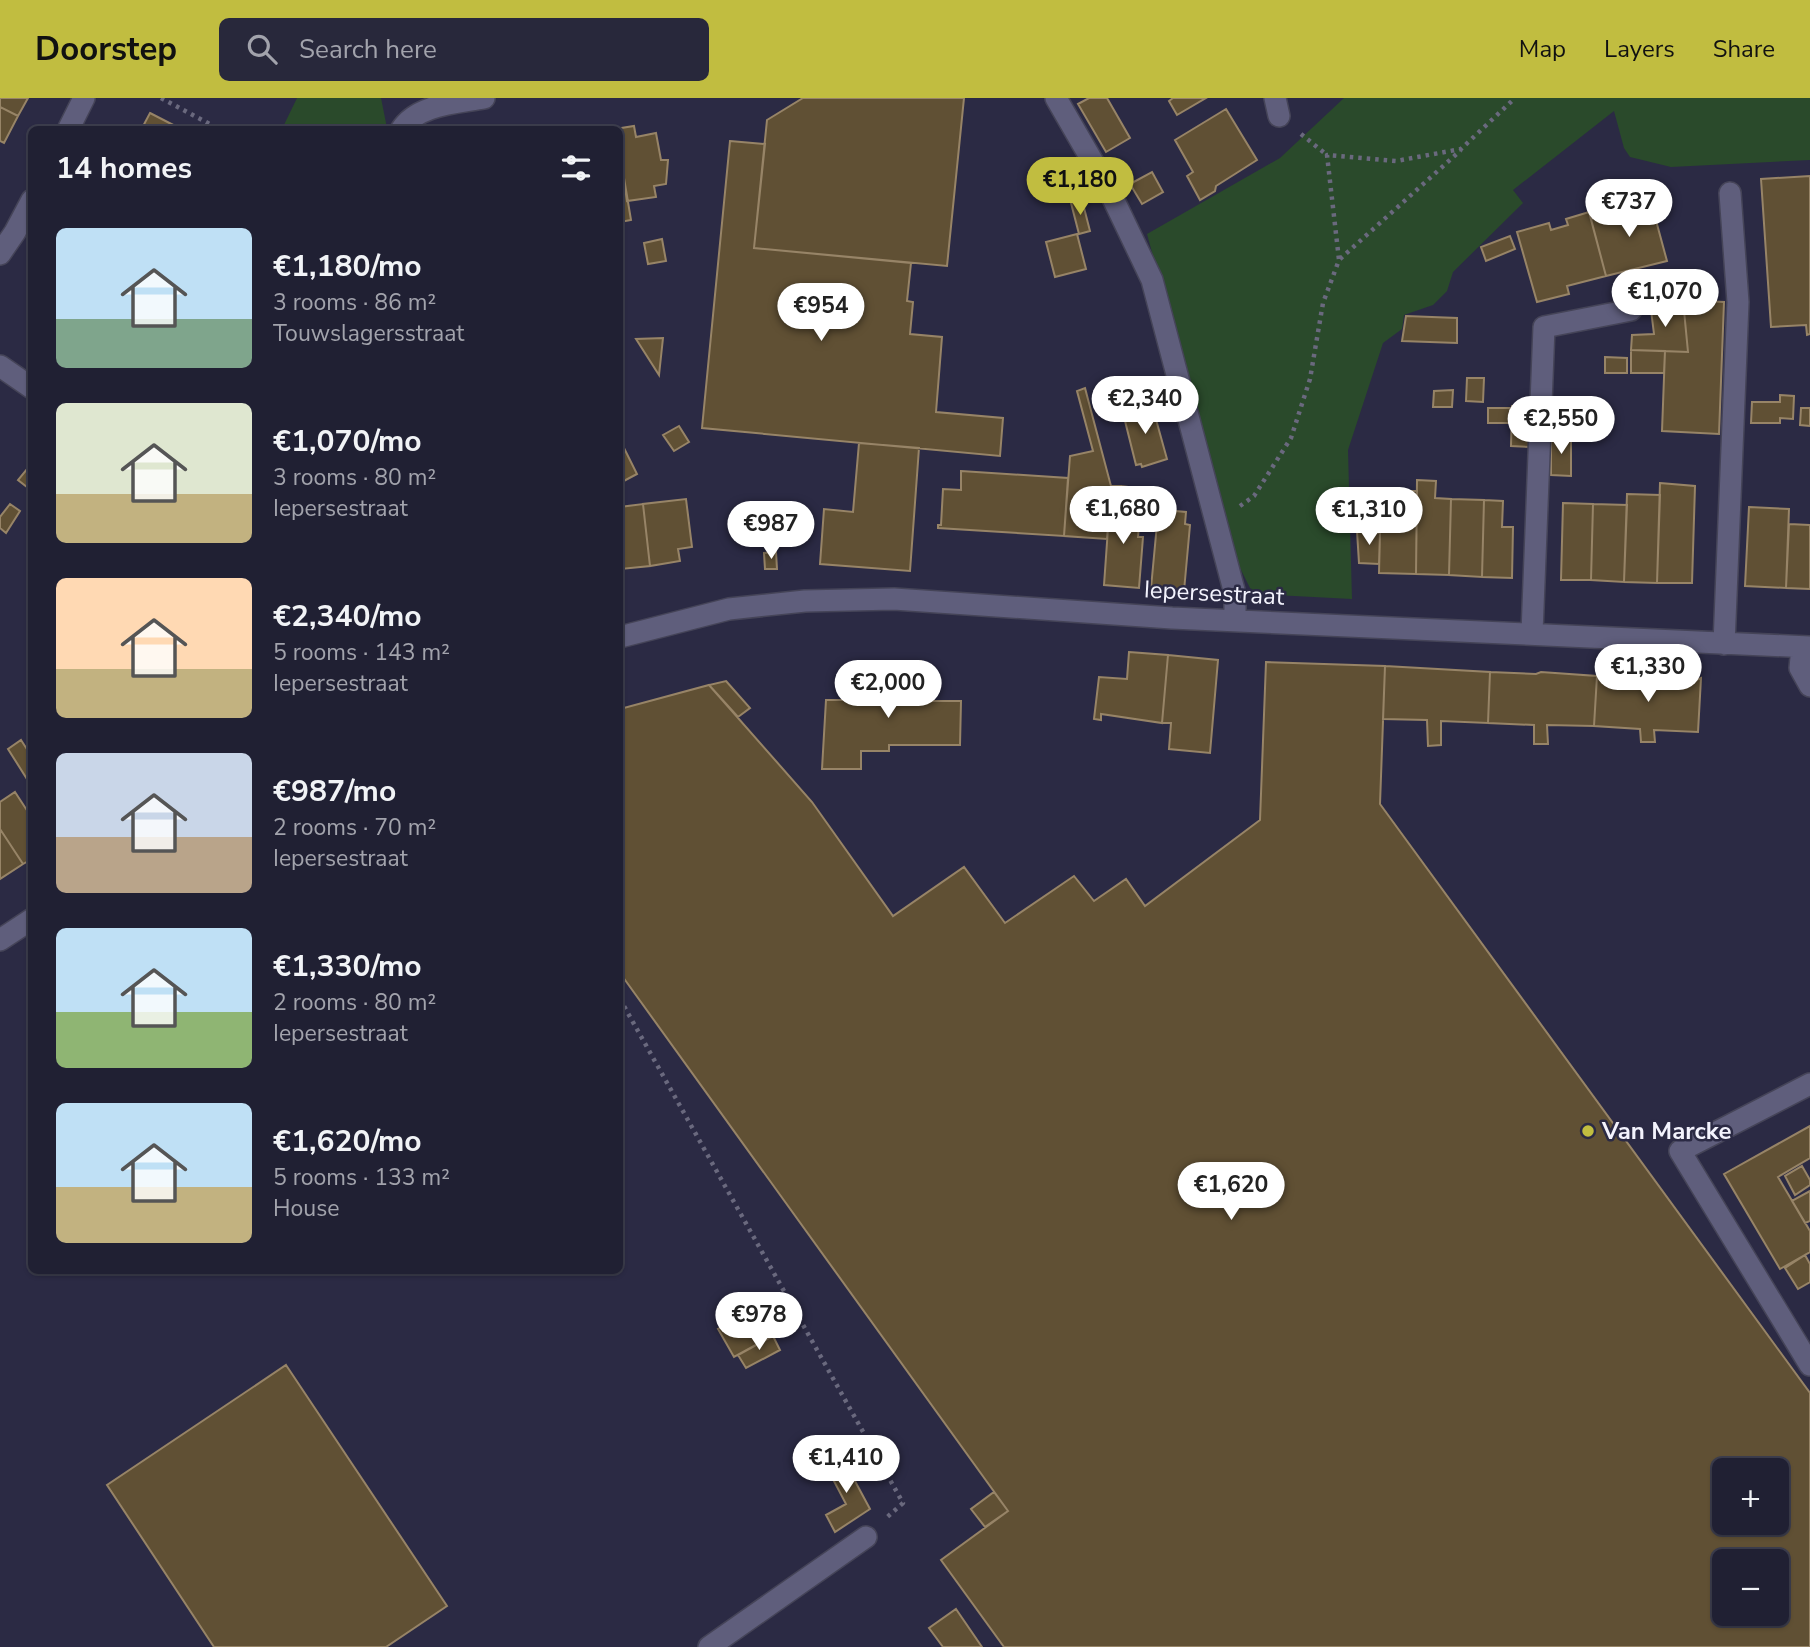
<!DOCTYPE html>
<meta charset="utf-8">
<style>
:root{--surface:#202033;--page:#28283b;--text:#f1f3f6;--muted:#a2a3ac;--line:#3d3e4e;--accent:#c1bd40}
body{margin:0;font-family:"Nunito Sans",sans-serif;background:var(--page);color:var(--text);height:100vh;display:flex;flex-direction:column;font-size:26px;white-space:nowrap}
*{box-sizing:border-box;margin:0}
p{font-size:23px;color:var(--muted)}
.icon{flex:none;width:38px;height:38px;fill:none;stroke:currentColor;stroke-width:2;stroke-linecap:round;stroke-linejoin:round}
.map{position:relative;flex:1;overflow:hidden}
.panel{position:absolute;left:28px;top:28px;width:595px;height:1148px;display:flex;flex-direction:column;background:var(--surface);border-radius:10px;box-shadow:0 2px 5px #0004,0 0 0 2px var(--line)}
.panel>*{flex:none}
.fabs{position:absolute;left:1712px;top:1360px;display:grid;gap:14px}
.fabs a{display:grid;place-items:center;width:77px;height:77px;border-radius:10px;background:var(--surface);box-shadow:0 2px 5px #0004,0 0 0 2px var(--line);font-size:35px}
.price{position:absolute;translate:-50% -60px;padding:0 16px;border-radius:24px;background:#fff;color:#222;font-size:23px;line-height:46px;filter:drop-shadow(0 2px 4px #0008)}
.price::after{content:'';position:absolute;left:50%;top:42px;width:21px;height:16px;margin-left:-10px;background:inherit;clip-path:polygon(0 0,100% 0,50% 100%)}
.price.active{background:var(--accent);color:#111}
ul{padding:0;list-style:none}
li{display:flex;align-items:center;gap:21px;height:175px;padding:0 28px}
li span{display:grid;place-items:center;flex:none;width:196px;height:140px;border-radius:10px;color:#555}
li>.icon{margin-inline-start:auto}
span .icon{width:84px;height:84px;fill:#fffc;stroke-width:1}
li b{font-size:30px}
h2{display:flex;justify-content:space-between;align-items:center;height:84px;padding:0 28px;font-size:30px}
header{display:flex;align-items:center;gap:42px;box-sizing:border-box;height:98px;padding:0 35px;background:var(--accent);color:#111}
header strong{font-size:33px}
nav{display:flex;gap:38px;margin-inline-start:auto;font-size:24px}
.search{width:490px;height:63px;background:var(--page);display:flex;align-items:center;gap:18px;box-sizing:border-box;padding:0 24px;border-radius:10px;color:var(--muted);font-size:26px}
.map>svg:first-child{display:block}
</style>
<header>
<strong>Doorstep</strong>
<div class="search"><svg class="icon" aria-label="search" viewBox="0 0 24 24"><circle cx="10" cy="10" r="6"/><path d="M15 15l6 6"/></svg>Search here</div>
<nav><a>Map</a><a>Layers</a><a>Share</a></nav>
</header>
<div class="map">
<svg width="1810" height="1549" viewBox="0 0 1810 1549">
<rect width="100%" height="100%" fill="#2b2a44"/>
<!-- green -->
<path fill="#2a4a2b" d="M297,0H381L387,30L282,31Z
M1344,0H1810V62L1671,69L1630,59L1624,50L1614,13L1513,92L1523,105L1453,174L1447,193L1433,207L1404,217L1402,231L1383,245L1348,352L1352,501L1253,496L1236,462L1147,136L1280,60Z"/>
<!-- building -->
<path fill="#605034" stroke="#978467" stroke-width="2" fill-rule="evenodd" d="M0,0H28L18,18L0,9Z
M803,0H964L947,168L754,150L767,22Z
M1089,0H1107L1130,40L1106,54L1078,6Z
M1173,0H1206L1177,17L1169,3Z
M0,9L18,18L4,45L0,43Z
M1226,11L1257,62L1216,88L1215,93L1200,102L1187,78L1193,74L1175,42Z
M150,15L183,32H141Z
M634,28L636,39L656,35L661,62H668L666,86L654,88L656,99L627,103L620,56V32L615,31Z
M730,43L765,46L754,150L911,165L907,203L913,204L910,236L942,239L936,314L1003,320L1000,358L702,330Z
M620,56L631,122L620,124Z
M1152,74L1163,94L1142,106L1130,86Z
M1810,78V236L1807,237L1806,227L1771,229L1761,81Z
M1082,102L1090,133L1079,136L1071,105Z
M1651,104L1667,163L1606,178L1591,121Z
M1589,114L1606,178L1567,188L1569,196L1537,204L1517,134L1549,125L1551,132L1568,127L1566,121Z
M1077,136L1086,171L1055,179L1046,144Z
M1510,138L1515,151L1486,163L1481,149Z
M662,141L666,163L648,166L644,145Z
M1683,202L1688,254L1631,252L1632,237L1654,236L1650,204Z
M1683,202L1724,204L1719,336L1662,333L1665,253L1688,254Z
M1406,218L1457,220V245L1402,243Z
M663,240L659,277L636,241Z
M1631,252L1665,253L1664,275H1631Z
M1605,259L1627,260V275H1605Z
M1467,280H1484L1483,304L1466,303Z
M1085,290L1111,388L1107,441L1064,438L1070,358L1093,353L1077,293Z
M1453,292L1452,309H1433L1434,293Z
M1780,297L1794,298L1793,321L1780,320V325H1751L1752,304H1780Z
M1152,307L1167,361L1142,369L1141,366L1136,367L1123,315Z
M1512,308L1530,309L1529,349L1511,348Z
M1488,310H1510V325H1488Z
M1801,310H1810V328L1800,327Z
M679,328L689,344L674,353L663,337Z
M1551,337L1571,339V378L1551,377Z
M620,342L637,376L620,385Z
M859,345L919,350L910,473L820,466L824,411L853,414Z
M32,365V393L18,382Z
M961,373L1068,380L1064,438L938,430V427H941L943,391L961,392Z
M1417,382L1436,383L1435,400L1451,401L1449,477L1416,476Z
M1660,385L1695,388L1692,485H1657Z
M1111,388H1121L1118,414L1140,416L1138,439H1143L1139,490L1104,487Z
M1121,388L1144,391L1140,416L1118,414Z
M1406,393H1417L1416,476L1379,475L1380,435H1372L1373,397H1406Z
M1627,396L1660,397L1657,485L1624,484Z
M686,401L692,449L678,451L680,463L650,468L643,406Z
M1451,401L1484,402L1482,479L1449,477Z
M1484,402L1503,403L1502,429H1513L1512,480L1482,479Z
M1563,405L1593,406L1591,482H1561Z
M10,406L20,413L6,435L0,430V419Z
M643,406L650,468L621,471L620,409Z
M1593,406L1627,407L1624,484L1591,482Z
M1749,409L1789,411L1786,490L1745,488Z
M1141,410L1186,414L1185,426L1190,427L1184,493L1151,490L1157,426L1140,425Z
M1789,426L1810,427V491L1786,490Z
M1357,433L1380,435L1379,466L1359,465Z
M776,454L777,471H765L764,455Z
M1129,554L1168,557L1162,625L1101,616V622L1094,621L1099,579L1127,581Z
M1168,557L1218,562L1210,655L1169,651L1171,625H1162Z
M884,563H921V603H961L960,647H889V653H861V671H822L826,602H883Z
M1266,564L1385,568L1380,706L1810,1295V1549H1004L941,1462L1008,1413L620,875V611L709,587L812,704L893,818L964,769L1005,825L1074,778L1094,803L1126,781L1145,808L1260,722ZM1724,1372H1776V1424H1724ZM1724,1463H1776V1516H1724Z
M1385,568L1490,574L1488,625L1441,623V647L1428,648L1427,622L1383,621Z
M1490,574L1536,576L1541,574L1597,578L1594,628L1547,627L1548,646H1534V627L1488,625Z
M1597,578L1642,579V578L1696,582L1701,580L1698,634L1654,632L1655,644H1641L1640,631L1594,628Z
M726,583L750,610L738,619L709,587Z
M21,642L32,659V689L8,651Z
M15,694L32,720V761L23,766L0,731V704Z
M0,731L23,766L0,781Z
M1810,1028V1060L1778,1079L1810,1133V1154L1780,1171L1724,1076Z
M1802,1068L1810,1082V1087L1795,1097L1785,1078Z
M1810,1093V1123L1805,1125L1792,1103Z
M1805,1157L1810,1166V1184L1798,1191L1785,1170Z
M759,1209L774,1237L734,1259L718,1231Z
M773,1238L780,1252L746,1270L738,1257Z
M286,1267L447,1508L386,1549H214L107,1387Z
M841,1357L870,1411L835,1434L826,1417L846,1406L825,1366Z
M994,1394L1008,1413L985,1429L971,1411Z
M956,1511L982,1549H943L929,1530Z"/>
<g fill="none" stroke-linecap="round" stroke-linejoin="round">
<defs>
<path id="minor" d="M1056,0L1108,90L1152,182L1235,496V522
M1275,0L1279,18
M68,32L84,0
M401,32C417,6 458,5 484,0
M0,156L15,134L32,102
M0,268L32,290
M1532,535L1544,229L1631,212
M620,539L729,511L805,503L894,501L1172,520L1810,549
M1724,546L1738,204L1730,95
M1802,549L1800,570L1810,588
M0,842L32,821
M1810,986L1680,1053L1810,1267
M709,1549L866,1439"/>
</defs>
<!-- minor casing -->
<use href="#minor" stroke="#454458" stroke-width="24"/>
<!-- path -->
<path stroke="#6a697e" stroke-width="4.5" stroke-dasharray="3.5 5" stroke-linecap="butt" d="M161,0L221,32
M1301,36L1327,57
M1340,161L1461,52
M1240,408L1254,398L1291,340L1310,281L1323,205L1339,162L1327,57L1396,63L1461,51L1515,0
M620,901L903,1405L885,1421"/>
<!-- minor -->
<use href="#minor" stroke="#5f5e7c" stroke-width="21"/>
</g>
<!-- markers -->
<circle fill="#c1bd40" stroke="#2b2a44" stroke-width="2.5" cx="1588" cy="1033" r="7"/>
<g text-anchor="middle" dominant-baseline="central" stroke-width="5" stroke-linejoin="round" paint-order="stroke">
<!-- street labels -->
<g font-size="24" fill="#f3f3fd" stroke="#2b2a44">
<text transform="translate(1214 495) rotate(3)">Iepersestraat</text>
</g>
<!-- poi labels -->
<g font-size="24" font-weight="bold" fill="#f3f3fd" stroke="#2b2a44" text-anchor="start">
<text x="1602" y="1033">Van Marcke</text>
</g>
</g>
</svg>
<div class="fabs">
<a>+</a>
<a>−</a>
</div>
<b class="price active" style="left:1080px;top:119px">€1,180</b>
<b class="price" style="left:1629px;top:141px">€737</b>
<b class="price" style="left:1665px;top:231px">€1,070</b>
<b class="price" style="left:821px;top:245px">€954</b>
<b class="price" style="left:1145px;top:338px">€2,340</b>
<b class="price" style="left:1561px;top:358px">€2,550</b>
<b class="price" style="left:1123px;top:448px">€1,680</b>
<b class="price" style="left:1369px;top:449px">€1,310</b>
<b class="price" style="left:771px;top:463px">€987</b>
<b class="price" style="left:1648px;top:606px">€1,330</b>
<b class="price" style="left:888px;top:622px">€2,000</b>
<b class="price" style="left:1231px;top:1124px">€1,620</b>
<b class="price" style="left:759px;top:1254px">€978</b>
<b class="price" style="left:846px;top:1397px">€1,410</b>
<section class="panel">
<h2>14 homes<svg class="icon" aria-label="filters" viewBox="0 0 24 24"><path d="M4 7h16M4 17h16"/><circle cx="9" cy="7" r="2"/><circle cx="15" cy="17" r="2"/></svg></h2>
<ul>
<li><span style="background:linear-gradient(#bfe0f5 65%,#7fa58c 0)"><svg class="icon" aria-label="home" viewBox="0 0 24 24"><path d="M3 11l9-7 9 7M6 9v11h12V9"/></svg></span><div><b>€1,180/mo</b><p>3 rooms · 86 m²</p><p>Touwslagersstraat</p></div></li>
<li><span style="background:linear-gradient(#dfe7d0 65%,#c2b280 0)"><svg class="icon" aria-label="home" viewBox="0 0 24 24"><path d="M3 11l9-7 9 7M6 9v11h12V9"/></svg></span><div><b>€1,070/mo</b><p>3 rooms · 80 m²</p><p>Iepersestraat</p></div></li>
<li><span style="background:linear-gradient(#ffd9b3 65%,#c2b280 0)"><svg class="icon" aria-label="home" viewBox="0 0 24 24"><path d="M3 11l9-7 9 7M6 9v11h12V9"/></svg></span><div><b>€2,340/mo</b><p>5 rooms · 143 m²</p><p>Iepersestraat</p></div></li>
<li><span style="background:linear-gradient(#c9d6e8 60%,#b9a48a 0)"><svg class="icon" aria-label="home" viewBox="0 0 24 24"><path d="M3 11l9-7 9 7M6 9v11h12V9"/></svg></span><div><b>€987/mo</b><p>2 rooms · 70 m²</p><p>Iepersestraat</p></div></li>
<li><span style="background:linear-gradient(#bfe0f5 60%,#8fb573 0)"><svg class="icon" aria-label="home" viewBox="0 0 24 24"><path d="M3 11l9-7 9 7M6 9v11h12V9"/></svg></span><div><b>€1,330/mo</b><p>2 rooms · 80 m²</p><p>Iepersestraat</p></div></li>
<li><span style="background:linear-gradient(#bfe0f5 60%,#c2b280 0)"><svg class="icon" aria-label="home" viewBox="0 0 24 24"><path d="M3 11l9-7 9 7M6 9v11h12V9"/></svg></span><div><b>€1,620/mo</b><p>5 rooms · 133 m²</p><p>House</p></div></li>
</ul>
</section>
</div>
